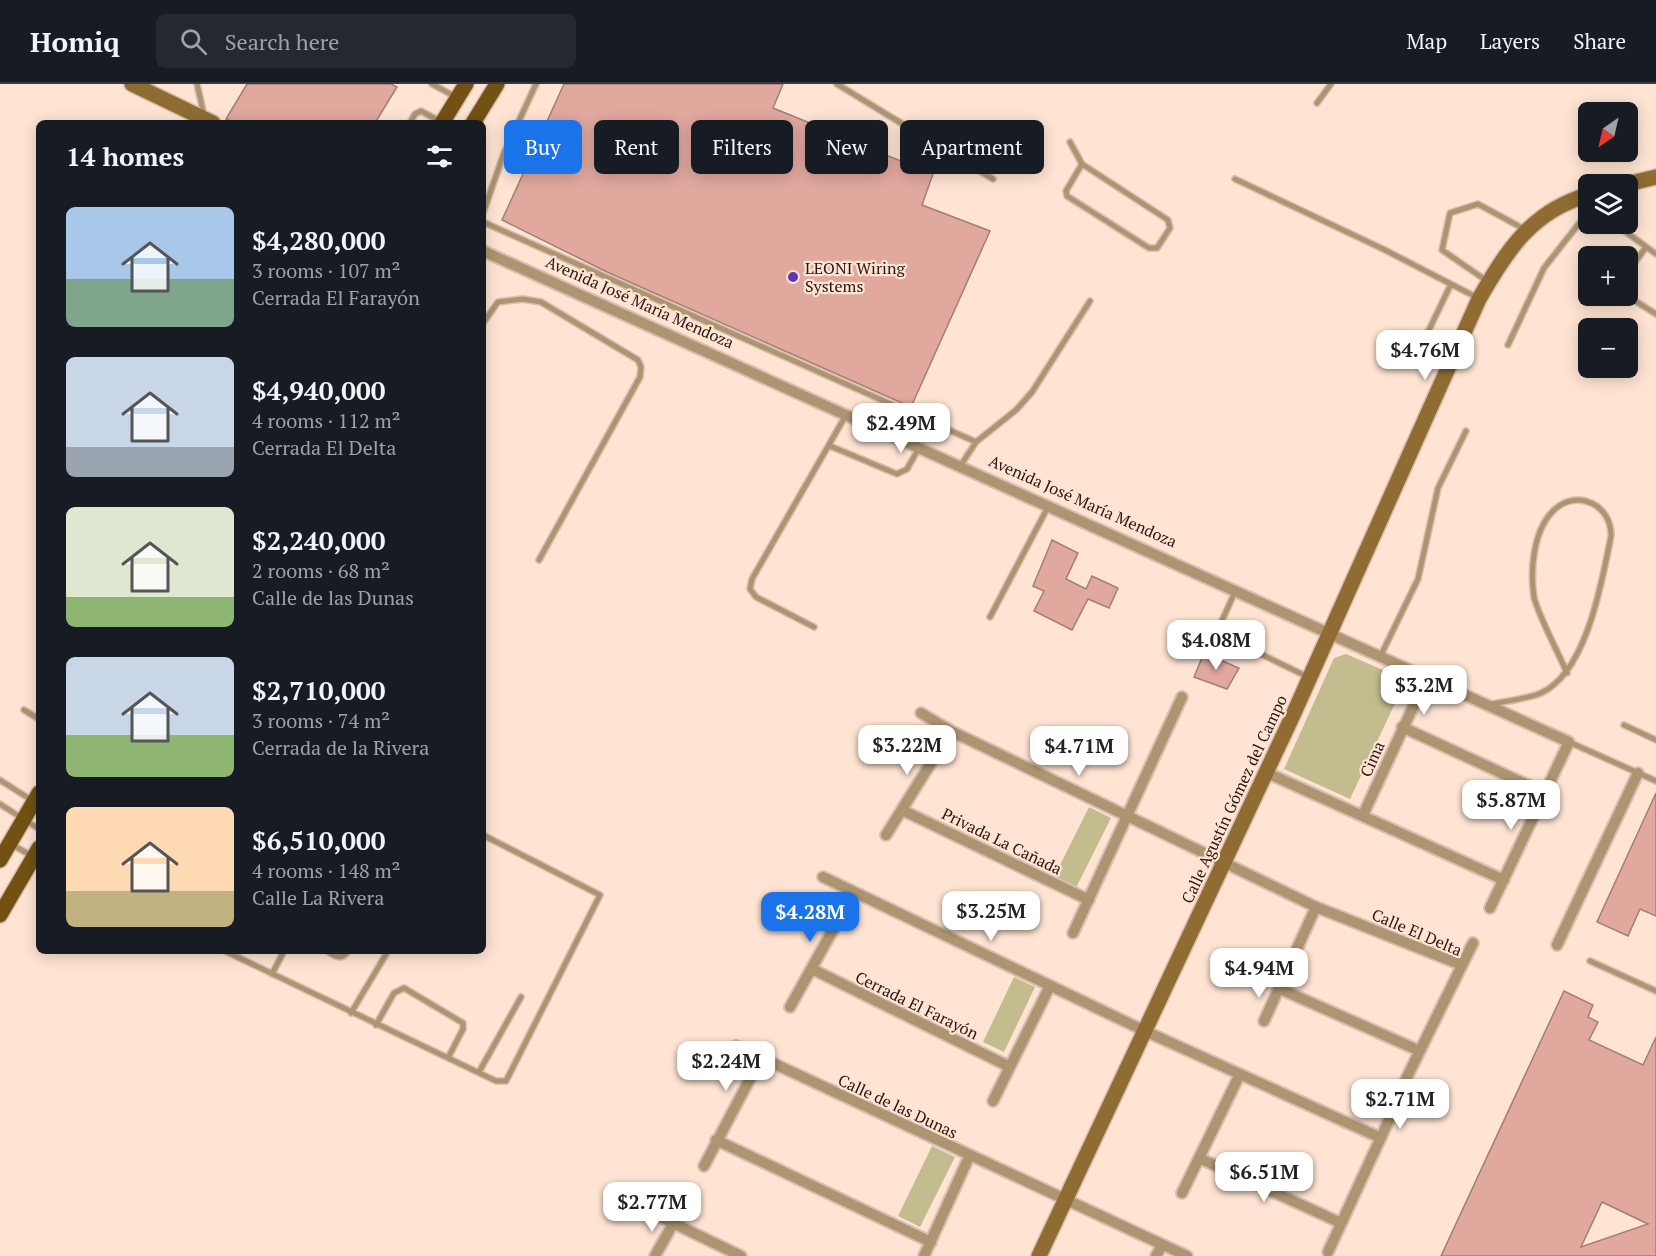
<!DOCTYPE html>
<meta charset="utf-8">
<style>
:root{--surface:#171b24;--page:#242831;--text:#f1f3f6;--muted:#9ea1a6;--line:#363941;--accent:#1a73e8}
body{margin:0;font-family:"PT Serif",serif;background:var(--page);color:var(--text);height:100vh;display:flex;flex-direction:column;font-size:22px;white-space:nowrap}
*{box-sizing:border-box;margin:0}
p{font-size:20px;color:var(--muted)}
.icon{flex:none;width:33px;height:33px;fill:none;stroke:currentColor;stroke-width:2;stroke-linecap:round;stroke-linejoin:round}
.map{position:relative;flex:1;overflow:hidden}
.side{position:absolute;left:36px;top:36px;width:450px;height:834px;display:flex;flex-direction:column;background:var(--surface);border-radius:9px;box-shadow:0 3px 15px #0003}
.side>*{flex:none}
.top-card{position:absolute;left:504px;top:36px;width:570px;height:54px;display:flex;gap:12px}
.needle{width:39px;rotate:214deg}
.buttons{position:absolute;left:1578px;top:18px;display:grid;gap:12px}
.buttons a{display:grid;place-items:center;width:60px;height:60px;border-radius:9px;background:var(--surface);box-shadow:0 3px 15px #0003;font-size:30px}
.price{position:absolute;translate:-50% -51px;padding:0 14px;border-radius:12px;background:#fff;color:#222;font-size:20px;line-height:39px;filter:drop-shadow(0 2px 3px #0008)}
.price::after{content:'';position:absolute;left:50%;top:36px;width:18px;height:14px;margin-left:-9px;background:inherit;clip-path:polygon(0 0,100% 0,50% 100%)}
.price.selected{background:var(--accent);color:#fff}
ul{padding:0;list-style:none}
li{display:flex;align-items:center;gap:18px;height:150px;padding:0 30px}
li span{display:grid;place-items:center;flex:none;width:168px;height:120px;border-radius:9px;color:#555}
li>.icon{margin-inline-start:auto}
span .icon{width:72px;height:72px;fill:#fffc;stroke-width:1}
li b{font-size:26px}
h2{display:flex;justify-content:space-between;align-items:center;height:72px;padding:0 30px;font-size:26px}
.tag{padding:0 21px;border-radius:9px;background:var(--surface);box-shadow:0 3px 15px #0003;font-size:21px;line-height:54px}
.tag.selected{background:var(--accent);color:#fff}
header{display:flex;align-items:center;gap:36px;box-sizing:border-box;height:84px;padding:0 30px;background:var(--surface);border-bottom:2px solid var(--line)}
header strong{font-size:28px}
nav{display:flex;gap:33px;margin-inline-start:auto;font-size:21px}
.search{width:420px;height:54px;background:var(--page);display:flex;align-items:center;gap:15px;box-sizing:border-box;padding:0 21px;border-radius:9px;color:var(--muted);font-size:22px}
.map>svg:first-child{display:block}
</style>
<header>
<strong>Homiq</strong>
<div class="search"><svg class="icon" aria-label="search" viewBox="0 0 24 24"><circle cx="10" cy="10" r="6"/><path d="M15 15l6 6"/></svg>Search here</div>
<nav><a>Map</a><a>Layers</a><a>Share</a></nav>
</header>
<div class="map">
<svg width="1656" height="1172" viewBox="0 0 1656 1172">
<rect width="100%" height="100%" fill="#ffe4d3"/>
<!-- green -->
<path fill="#c2bc8f" d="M1346,570L1406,596L1350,715L1284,685L1334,574Z
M1089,723L1111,734L1076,804L1054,793Z
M1014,893L1035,903L1004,968L983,958Z
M932,1062L955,1073L920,1143L898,1132Z"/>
<!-- building -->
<path fill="#e1a89e" stroke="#a27e77" stroke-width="1.5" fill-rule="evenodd" d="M247,0H391L397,3L375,39H235L226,35Z
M564,0H783L773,24L842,52L849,41L857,42L872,53L866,63L933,90L922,121L990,147L911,323L607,188L502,136Z
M1052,456L1078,469L1066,495L1086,505L1092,492L1118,504L1109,524L1088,515L1072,546L1034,527L1044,507L1033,502Z
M1204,569L1239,584L1227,605L1194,593Z
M1656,709V832L1640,825L1628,852L1597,838Z
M1564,907L1593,921L1588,933L1598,938L1589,956L1643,981L1656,953V1172H1441ZM1602,1118L1648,1140L1581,1163Z"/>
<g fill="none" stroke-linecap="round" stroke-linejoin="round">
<defs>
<path id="lane" d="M197,0L204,31
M432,0L456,13
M837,0L993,95
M1317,19L1331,0
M410,39L415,30L421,27L441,38
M1070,58L1082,80L1066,107L1067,112L1149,164H1157L1170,144L1168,136L1082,80
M1235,95L1383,165L1478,214
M483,129L504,69L536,0
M483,138L976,358
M1615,140L1656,170
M1628,188L1646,163
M1487,197L1442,166L1450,129L1478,120L1526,146
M1627,212L1656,230
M483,239L498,218L523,215L541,218L638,276L641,283L640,293L539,476
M1427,250L1451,200
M1508,261L1544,184L1588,128
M830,362L897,390L907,385L919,364
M961,381L976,358L1016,326L1032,308L1090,217
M1235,508L1219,543L1220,550L1308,593
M990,533L1048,423
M814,543L756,513L750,505L752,495L846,331
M1381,571L1418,495L1438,404L1466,347
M1491,620C1507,617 1527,615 1541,609C1587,588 1602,497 1611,452C1612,421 1577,404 1554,426C1533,446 1530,486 1534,513C1538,531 1559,570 1567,589
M24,626L39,635
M1624,641L1656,656
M1569,658L1656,697
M0,696L33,717
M0,720L39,745
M11,760L32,772
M225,867L496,997H506L600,811L483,751
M327,867C334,872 342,877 348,867
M1590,877L1656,907
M272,890L284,867
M351,929L388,867
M376,941L394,909L404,904L463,939V945L448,974
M479,988L521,913"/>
<path id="street" d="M483,167L1569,658L1490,824
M921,629L951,647L1316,823L1462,881
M1402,643L1545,709
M1265,688L1504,796
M902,726L1089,816
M1363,731L1420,608
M886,751L951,647
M823,793L1147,948L1381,1054
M1073,849L1182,613
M1557,861L1638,689
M812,885L1010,983
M1280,905L1420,967
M790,923L854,808
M1264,937L1316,823
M736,962L1187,1172
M1406,995L1473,859
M993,1017L1050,902
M716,1056L931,1158
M1199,1074L1341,1139
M704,1082L761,974
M1182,1109L1240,990
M642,1124L741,1172
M1328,1168L1394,1025
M655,1172L673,1140
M924,1172L969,1073
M1156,1172L1162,1161"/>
<path id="secondary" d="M132,0L213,39
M1627,100L1656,93
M1039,1172L1293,631L1479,215C1507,166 1532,127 1588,111"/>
<path id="primary" d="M442,39L466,0
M473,39L497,0
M0,776L39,709
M0,831L39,764"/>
</defs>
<!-- lane casing -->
<use href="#lane" stroke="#d8bfb0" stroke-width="8"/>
<!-- street casing -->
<use href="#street" stroke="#d8bfb0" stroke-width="14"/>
<!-- secondary casing -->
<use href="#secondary" stroke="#d8bfb0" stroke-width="18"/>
<!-- primary casing -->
<use href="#primary" stroke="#d8bfb0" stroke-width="18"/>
<!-- lane -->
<use href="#lane" stroke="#ae9571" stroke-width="5"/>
<!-- street -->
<use href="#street" stroke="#ae9571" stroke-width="10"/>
<!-- secondary -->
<use href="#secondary" stroke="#906c32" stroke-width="15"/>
<!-- primary -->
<use href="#primary" stroke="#735112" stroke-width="15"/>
</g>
<!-- markers -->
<circle fill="#6035ad" stroke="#ffe4d3" stroke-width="2" cx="793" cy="193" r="6"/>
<g text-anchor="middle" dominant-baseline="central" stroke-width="4.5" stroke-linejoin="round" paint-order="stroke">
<!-- poi labels -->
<g font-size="16" fill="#241811" stroke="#ffe4d3" text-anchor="start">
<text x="805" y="184">LEONI Wiring<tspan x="805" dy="18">Systems</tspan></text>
</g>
<!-- street labels -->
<g font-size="16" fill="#241811" stroke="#ffe4d3">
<text transform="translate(640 218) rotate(24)">Avenida José María Mendoza</text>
<text transform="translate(1083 417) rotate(24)">Avenida José María Mendoza</text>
<text transform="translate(1372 675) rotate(-66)">Cima</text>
<text transform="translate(1234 715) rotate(-65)">Calle Agustín Gómez del Campo</text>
<text transform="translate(1002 757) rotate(26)">Privada La Cañada</text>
<text transform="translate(1417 848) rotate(23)">Calle El Delta</text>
<text transform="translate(917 921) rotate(26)">Cerrada El Farayón</text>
<text transform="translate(898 1022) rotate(25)">Calle de las Dunas</text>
</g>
</g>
</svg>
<div class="buttons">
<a><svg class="needle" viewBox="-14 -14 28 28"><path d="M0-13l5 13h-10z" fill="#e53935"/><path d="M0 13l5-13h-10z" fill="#9ea1a6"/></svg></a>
<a><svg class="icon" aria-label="layers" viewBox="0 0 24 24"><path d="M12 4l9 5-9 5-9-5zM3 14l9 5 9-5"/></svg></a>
<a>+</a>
<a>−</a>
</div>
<b class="price" style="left:1425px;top:297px">$4.76M</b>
<b class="price" style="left:901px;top:370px">$2.49M</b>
<b class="price" style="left:1216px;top:587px">$4.08M</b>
<b class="price" style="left:1424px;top:632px">$3.2M</b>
<b class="price" style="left:907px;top:692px">$3.22M</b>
<b class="price" style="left:1079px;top:693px">$4.71M</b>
<b class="price" style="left:1511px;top:747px">$5.87M</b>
<b class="price" style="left:991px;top:858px">$3.25M</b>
<b class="price selected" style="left:810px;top:859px">$4.28M</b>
<b class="price" style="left:1259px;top:915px">$4.94M</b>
<b class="price" style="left:726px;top:1008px">$2.24M</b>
<b class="price" style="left:1400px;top:1046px">$2.71M</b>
<b class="price" style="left:1264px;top:1119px">$6.51M</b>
<b class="price" style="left:652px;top:1149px">$2.77M</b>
<div class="top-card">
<a class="tag selected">Buy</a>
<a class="tag">Rent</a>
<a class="tag">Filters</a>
<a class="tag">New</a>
<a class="tag">Apartment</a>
</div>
<section class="side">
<h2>14 homes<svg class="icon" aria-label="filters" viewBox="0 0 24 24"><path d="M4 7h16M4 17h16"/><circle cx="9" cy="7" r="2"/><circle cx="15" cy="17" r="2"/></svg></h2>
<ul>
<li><span style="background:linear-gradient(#a9c7e8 60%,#7fa58c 0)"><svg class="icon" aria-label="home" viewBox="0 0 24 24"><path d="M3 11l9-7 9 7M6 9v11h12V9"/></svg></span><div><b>$4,280,000</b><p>3 rooms · 107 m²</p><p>Cerrada El Farayón</p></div></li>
<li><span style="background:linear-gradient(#c9d6e8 75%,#9aa5b1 0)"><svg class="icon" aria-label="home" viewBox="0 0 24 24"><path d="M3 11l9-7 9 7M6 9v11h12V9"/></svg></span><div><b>$4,940,000</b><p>4 rooms · 112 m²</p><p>Cerrada El Delta</p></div></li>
<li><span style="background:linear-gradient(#dfe7d0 75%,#8fb573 0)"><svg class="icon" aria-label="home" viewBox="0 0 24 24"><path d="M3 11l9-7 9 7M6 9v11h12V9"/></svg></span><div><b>$2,240,000</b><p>2 rooms · 68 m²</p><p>Calle de las Dunas</p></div></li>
<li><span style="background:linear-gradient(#c9d6e8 65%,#8fb573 0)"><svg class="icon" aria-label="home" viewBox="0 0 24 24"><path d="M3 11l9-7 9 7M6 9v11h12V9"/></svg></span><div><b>$2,710,000</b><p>3 rooms · 74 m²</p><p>Cerrada de la Rivera</p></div></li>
<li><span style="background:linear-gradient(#ffd9b3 70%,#c2b280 0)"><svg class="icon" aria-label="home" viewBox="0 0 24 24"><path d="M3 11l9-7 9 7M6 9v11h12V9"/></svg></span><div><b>$6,510,000</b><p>4 rooms · 148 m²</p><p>Calle La Rivera</p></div></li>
</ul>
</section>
</div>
